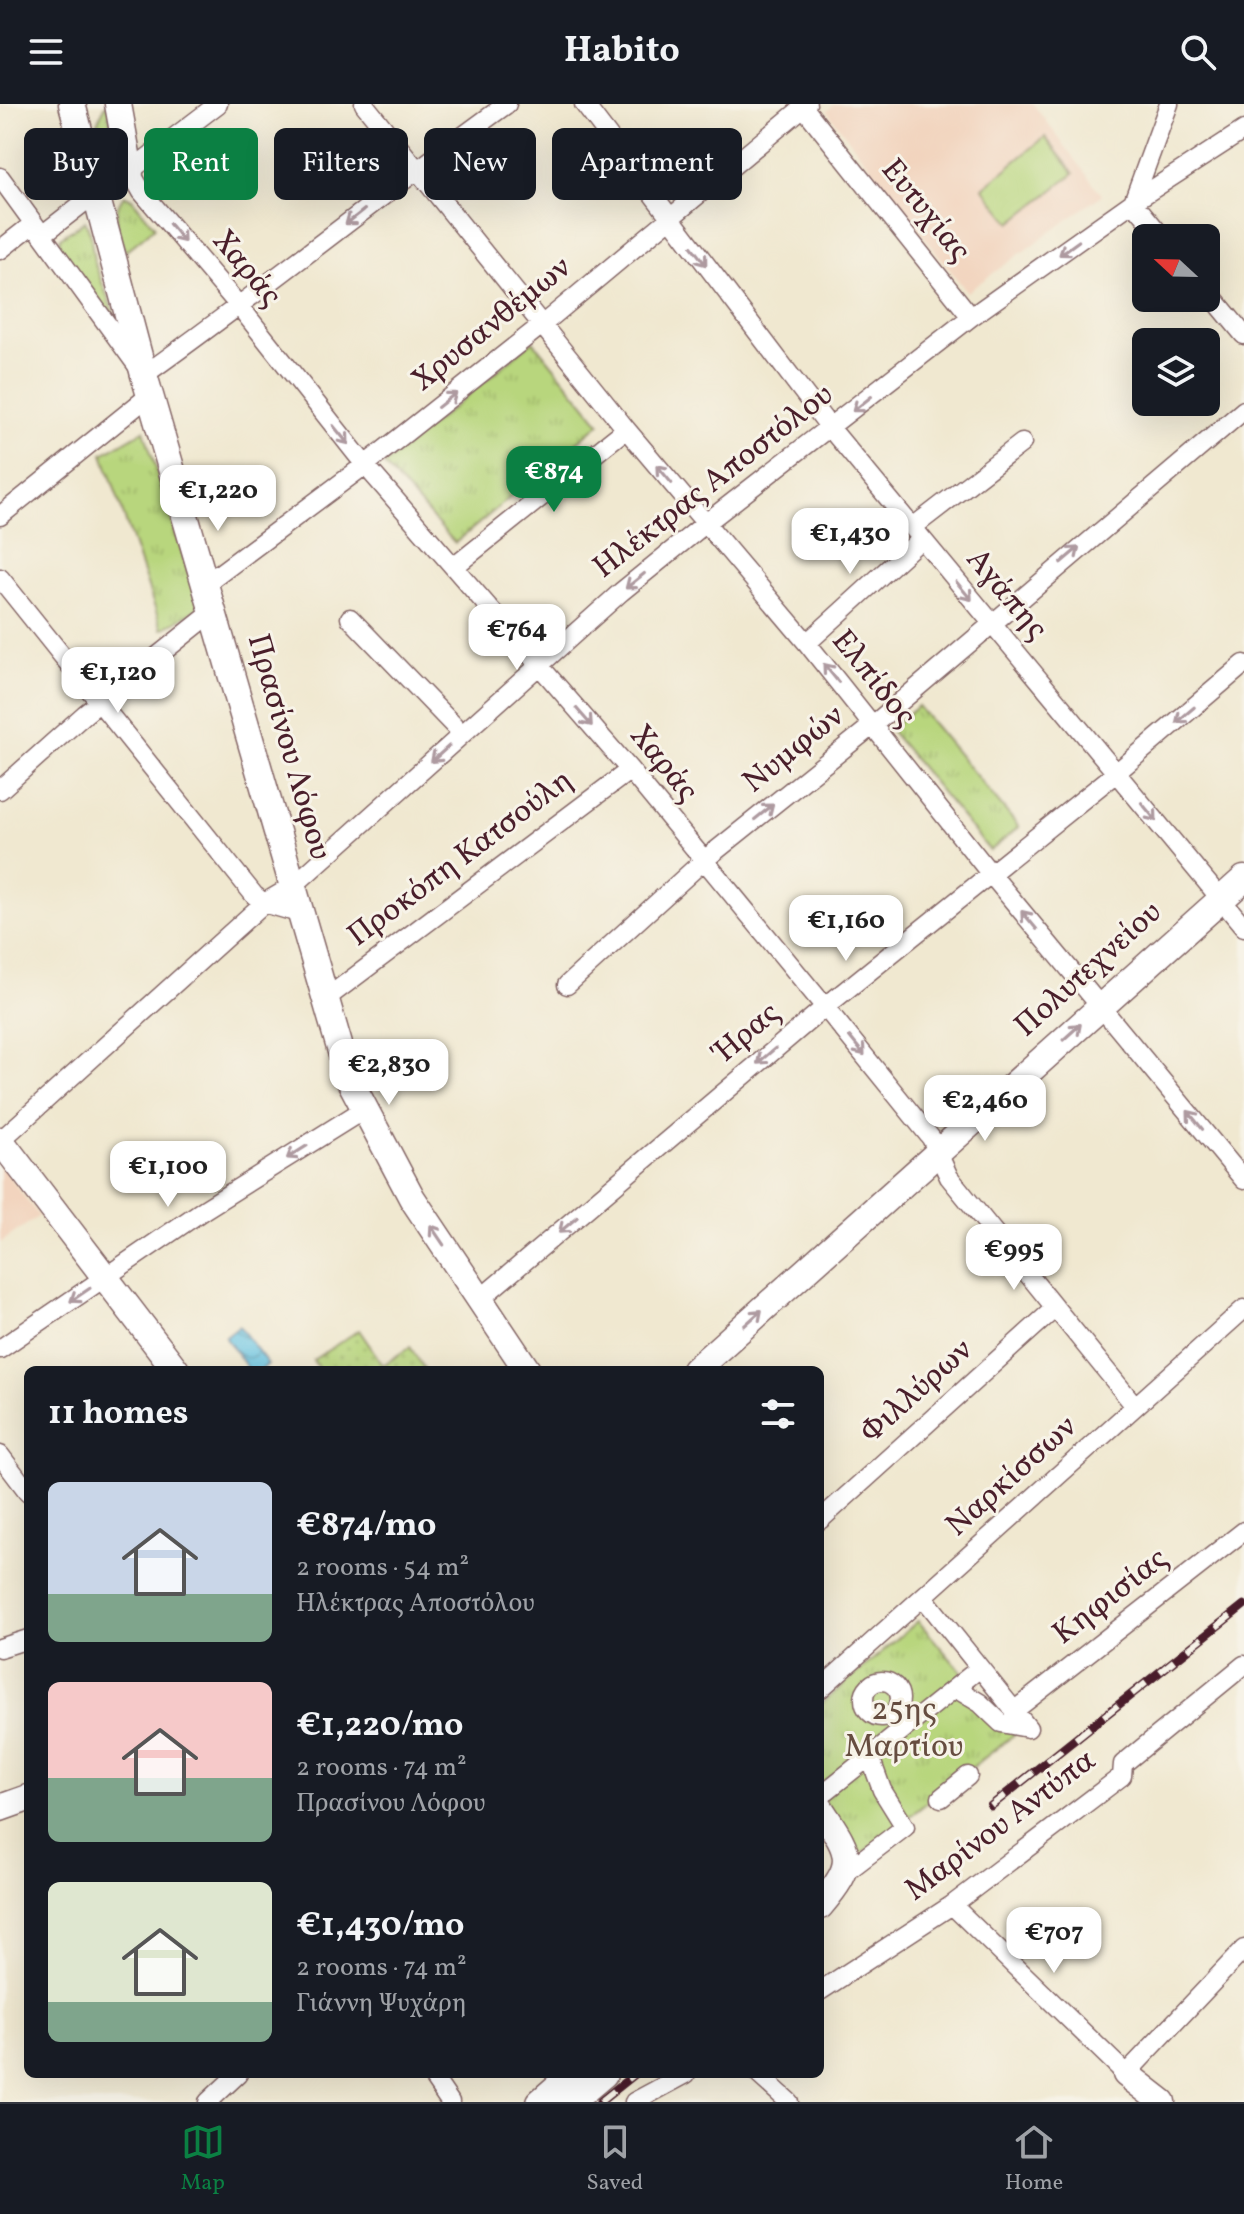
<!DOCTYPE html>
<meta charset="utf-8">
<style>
:root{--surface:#171b24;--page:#20242c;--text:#f1f3f6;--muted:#9ea1a6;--line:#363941;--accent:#0b8043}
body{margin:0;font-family:Vollkorn,serif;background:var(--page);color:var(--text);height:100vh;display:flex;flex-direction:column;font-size:30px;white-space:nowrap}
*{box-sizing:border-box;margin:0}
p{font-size:26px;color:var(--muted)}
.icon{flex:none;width:44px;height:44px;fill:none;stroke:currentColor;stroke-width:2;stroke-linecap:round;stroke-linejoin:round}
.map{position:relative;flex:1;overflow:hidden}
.panel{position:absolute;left:24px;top:1262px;width:800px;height:712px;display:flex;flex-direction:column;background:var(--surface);border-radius:12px;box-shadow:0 8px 32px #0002}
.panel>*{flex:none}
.hud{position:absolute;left:24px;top:24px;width:800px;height:72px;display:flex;gap:16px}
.needle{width:52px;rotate:292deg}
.fabs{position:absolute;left:1132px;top:120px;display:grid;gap:16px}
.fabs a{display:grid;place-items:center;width:88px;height:88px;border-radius:12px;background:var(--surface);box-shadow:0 8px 32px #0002;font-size:40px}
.price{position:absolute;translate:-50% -68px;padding:0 18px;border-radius:16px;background:#fff;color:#222;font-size:26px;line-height:52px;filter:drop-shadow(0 2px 4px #0008)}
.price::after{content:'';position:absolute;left:50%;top:48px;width:24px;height:18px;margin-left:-12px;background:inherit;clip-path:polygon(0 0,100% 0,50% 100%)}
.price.current{background:var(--accent);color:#fff}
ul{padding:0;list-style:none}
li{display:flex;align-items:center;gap:24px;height:200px;padding:0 24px}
li span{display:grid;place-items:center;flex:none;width:224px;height:160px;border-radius:12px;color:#555}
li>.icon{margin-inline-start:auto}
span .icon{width:96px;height:96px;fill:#fffc;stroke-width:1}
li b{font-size:34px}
h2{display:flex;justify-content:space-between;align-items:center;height:96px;padding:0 24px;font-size:34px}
.chip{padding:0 28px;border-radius:12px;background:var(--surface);box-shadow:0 8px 32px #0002;font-size:28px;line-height:72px}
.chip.current{background:var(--accent);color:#fff}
header{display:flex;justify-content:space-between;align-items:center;height:104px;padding:0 24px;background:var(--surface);font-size:36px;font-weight:700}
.dock{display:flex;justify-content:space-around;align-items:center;height:112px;border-top:2px solid var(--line);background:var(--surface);font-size:22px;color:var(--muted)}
.dock a{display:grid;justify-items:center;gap:4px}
.dock .current{color:var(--accent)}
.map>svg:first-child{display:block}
</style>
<header><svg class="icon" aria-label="menu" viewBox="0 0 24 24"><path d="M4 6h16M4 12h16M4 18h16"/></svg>Habito<svg class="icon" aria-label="search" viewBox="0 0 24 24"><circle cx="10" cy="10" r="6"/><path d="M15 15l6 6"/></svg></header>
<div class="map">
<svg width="1244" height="1998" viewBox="0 0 1244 1998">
<defs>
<pattern id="grass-dots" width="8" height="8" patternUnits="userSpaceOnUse" patternTransform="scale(2)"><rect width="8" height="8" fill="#b8d67d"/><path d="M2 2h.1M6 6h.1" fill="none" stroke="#a0b76c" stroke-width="1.8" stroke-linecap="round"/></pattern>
<pattern id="park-tufts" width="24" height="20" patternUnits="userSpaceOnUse" patternTransform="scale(2)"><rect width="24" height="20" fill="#b8d67d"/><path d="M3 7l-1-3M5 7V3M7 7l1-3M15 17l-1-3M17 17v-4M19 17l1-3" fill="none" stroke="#a0b76c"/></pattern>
<pattern id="water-waves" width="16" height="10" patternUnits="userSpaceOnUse" patternTransform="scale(2)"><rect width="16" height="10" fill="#66c5e4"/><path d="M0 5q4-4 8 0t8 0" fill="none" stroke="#569fb9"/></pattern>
</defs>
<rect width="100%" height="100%" fill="#f7f3e8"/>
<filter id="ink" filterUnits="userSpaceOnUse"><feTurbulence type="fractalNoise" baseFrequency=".0125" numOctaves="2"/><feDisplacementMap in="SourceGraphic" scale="16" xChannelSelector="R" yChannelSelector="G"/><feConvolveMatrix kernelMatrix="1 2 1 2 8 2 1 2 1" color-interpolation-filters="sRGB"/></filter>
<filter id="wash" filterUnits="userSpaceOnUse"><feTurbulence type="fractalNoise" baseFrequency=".006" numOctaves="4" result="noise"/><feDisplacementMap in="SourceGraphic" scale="32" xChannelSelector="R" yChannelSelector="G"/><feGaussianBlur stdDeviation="1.8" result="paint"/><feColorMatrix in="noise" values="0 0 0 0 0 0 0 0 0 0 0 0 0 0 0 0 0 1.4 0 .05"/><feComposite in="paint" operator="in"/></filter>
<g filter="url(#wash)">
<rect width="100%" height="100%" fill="#f0e8d0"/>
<!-- built -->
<path fill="#f2d4be" d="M835,0H1033L1102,91L967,188L827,7Z
M0,1061L39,1112L0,1139Z"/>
<!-- grass -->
<path fill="url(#grass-dots)" stroke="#817a54" stroke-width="2" d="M105,2H108L116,54L107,61L102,57L93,27Z
M359,1226L383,1261L410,1243L425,1266H319L313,1256Z"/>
<!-- park -->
<path fill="url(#park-tufts)" stroke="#817a54" stroke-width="2" d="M124,91L132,95L155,123L125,148C118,130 111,108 124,91Z
M85,117L90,128L94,158L118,220L59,143L60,134Z
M533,237L600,319L455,439L384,361Z
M144,326L199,504L162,525L103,350Z
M918,602L1019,723L990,747L889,625Z
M918,1517L1015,1630L861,1750L820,1692V1601Z"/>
<!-- pitch -->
<path fill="#b8d67d" stroke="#817a54" stroke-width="2" d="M1045,33L1074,69L1011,119L983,84Z"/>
<!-- water -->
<path fill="url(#water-waves)" stroke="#587288" stroke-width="2" d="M239,1222L268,1260L261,1266H249L225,1233Z"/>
</g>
<g filter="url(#ink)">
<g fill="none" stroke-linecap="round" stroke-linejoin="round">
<defs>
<path id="street" d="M218,0L130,67L142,88L240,203L365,361L630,666L825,903L931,1034L949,1073L1135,1302
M364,0L626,325L807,539L990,769L1244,1076
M584,0L831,325L1244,823
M801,0L971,213
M0,73L144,271C267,184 384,88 507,0
M1133,98L1169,0
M1133,98L1163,134
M42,131L96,89
M0,146L33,120
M1206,185L1244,231
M0,412L150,291
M913,423L1022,339
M455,462L626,325
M0,474L254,791L264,799L302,810
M207,479L365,361L543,220L807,0
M350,514L462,630
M807,539L921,435
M0,686L85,610L214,507
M567,881L703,757L873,621L1244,306
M328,893L630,666
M0,1037L264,799L293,782L621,488L706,419L971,213L1133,98L1244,26
M480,1195L825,903L1116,669L1244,560
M0,1245L205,1105L363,1006
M0,1351L28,1388
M820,1416L1054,1205
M924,1494L1028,1624
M0,1544L28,1535
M864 1595a18 18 0 1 1 36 0a18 18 0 1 1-36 0Z
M955,1584L980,1599L1001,1619L1028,1624
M820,1585L1244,1205
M1015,1606L1244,1427
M820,1692L980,1564
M941,1694L968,1672
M846,1768L905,1723L882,1686L870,1653
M952,1801L1126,1970L1244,1845
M820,1887L952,1801L1122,1672L1123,1660L1244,1561
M431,1970L450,1998
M758,1970L789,1998
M208,1998L238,1970
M634,1998L686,1970"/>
<path id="secondary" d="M72,0L144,271L349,975L412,1094L527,1266
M96,89L130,67L118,0
M0,1036L176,1266
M695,1266L1244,775
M0,1704L28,1694
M820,1704C851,1751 858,1757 820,1802
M1126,1970L1162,1998
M540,1998L572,1970
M571,1998L604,1970"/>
</defs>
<!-- street casing -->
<use href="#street" stroke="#846565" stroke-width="21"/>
<!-- secondary casing -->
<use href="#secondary" stroke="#846565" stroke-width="29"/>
<!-- street -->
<use href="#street" stroke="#fff" stroke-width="18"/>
<!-- secondary -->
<use href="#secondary" stroke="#fff" stroke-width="26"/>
<defs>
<path id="rail" d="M991,1702L1244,1501
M600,1998L635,1970"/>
</defs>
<!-- rail casing -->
<use href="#rail" stroke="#4a1f2b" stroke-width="9"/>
<!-- rail -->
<use href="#rail" stroke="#f7f3e8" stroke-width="6" stroke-dasharray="18" stroke-linecap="butt"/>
</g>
<!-- one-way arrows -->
<defs><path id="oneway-shaft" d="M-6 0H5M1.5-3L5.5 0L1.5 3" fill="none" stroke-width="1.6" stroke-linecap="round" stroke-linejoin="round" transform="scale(2)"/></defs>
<g stroke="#ae9aa0">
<use href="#oneway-shaft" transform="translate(355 113) rotate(142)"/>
<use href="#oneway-shaft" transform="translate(177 129) rotate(50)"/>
<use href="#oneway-shaft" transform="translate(1069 144) rotate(144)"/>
<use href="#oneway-shaft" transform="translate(699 152) rotate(52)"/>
<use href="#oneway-shaft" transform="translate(447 296) rotate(-38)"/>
<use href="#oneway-shaft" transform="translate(862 300) rotate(142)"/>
<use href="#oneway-shaft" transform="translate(341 331) rotate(51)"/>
<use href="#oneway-shaft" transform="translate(664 370) rotate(-130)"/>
<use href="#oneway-shaft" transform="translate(1070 451) rotate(-40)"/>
<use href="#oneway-shaft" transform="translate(635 477) rotate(141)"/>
<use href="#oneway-shaft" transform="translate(964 487) rotate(50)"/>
<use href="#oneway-shaft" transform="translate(831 569) rotate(-129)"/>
<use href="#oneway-shaft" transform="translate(1185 611) rotate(140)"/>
<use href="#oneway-shaft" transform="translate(584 613) rotate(49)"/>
<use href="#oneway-shaft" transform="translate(440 650) rotate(138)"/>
<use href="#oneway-shaft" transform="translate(764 708) rotate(-39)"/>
<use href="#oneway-shaft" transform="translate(1149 708) rotate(51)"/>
<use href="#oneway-shaft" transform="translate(1029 816) rotate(-130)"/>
<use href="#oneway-shaft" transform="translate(1072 928) rotate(-42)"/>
<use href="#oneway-shaft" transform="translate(857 942) rotate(51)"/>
<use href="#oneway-shaft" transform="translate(766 952) rotate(140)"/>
<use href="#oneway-shaft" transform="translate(1195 1016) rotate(-129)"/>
<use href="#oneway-shaft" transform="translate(297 1048) rotate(148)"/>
<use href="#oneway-shaft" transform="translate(568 1121) rotate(140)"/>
<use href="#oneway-shaft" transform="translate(437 1131) rotate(-124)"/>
<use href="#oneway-shaft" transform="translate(80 1191) rotate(146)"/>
<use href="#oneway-shaft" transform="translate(753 1214) rotate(-42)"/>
</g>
</g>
<g text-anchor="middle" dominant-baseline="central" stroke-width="6" stroke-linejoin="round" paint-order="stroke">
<!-- street labels -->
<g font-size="32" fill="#4a1f2b" stroke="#f7f3e8">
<text transform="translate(925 107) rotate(51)">Ευτυχίας</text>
<text transform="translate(246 165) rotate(50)">Χαράς</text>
<text transform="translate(492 221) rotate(-39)">Χρυσανθέμων</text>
<text transform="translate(714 378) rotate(-38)">Ηλέκτρας Αποστόλου</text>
<text transform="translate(1006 491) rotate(50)">Αγάπης</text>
<text transform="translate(873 575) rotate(51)">Ελπίδος</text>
<text transform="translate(288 643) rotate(74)">Πρασίνου Λόφου</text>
<text transform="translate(794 646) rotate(-39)">Νυμφών</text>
<text transform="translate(663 660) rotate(51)">Χαράς</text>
<text transform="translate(461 755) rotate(-37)">Προκόπη Κατσούλη</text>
<text transform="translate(1089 866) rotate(-42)">Πολυτεχνείου</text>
<text transform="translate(748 929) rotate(-40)">Ήρας</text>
<text transform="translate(917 1288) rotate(-42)">Φιλλύρων</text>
<text transform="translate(1012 1373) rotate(-42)">Ναρκίσσων</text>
<text transform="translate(1111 1493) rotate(-38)">Κηφισίας</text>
<text transform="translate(1001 1722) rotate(-37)">Μαρίνου Αντύπα</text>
</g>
<!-- park labels -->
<g font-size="32" fill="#664d40" stroke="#f7f3e8">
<text x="904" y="1607">25ης<tspan x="904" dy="37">Μαρτίου</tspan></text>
</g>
</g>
</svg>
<div class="fabs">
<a><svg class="needle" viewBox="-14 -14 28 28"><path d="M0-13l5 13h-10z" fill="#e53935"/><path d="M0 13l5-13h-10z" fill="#9ea1a6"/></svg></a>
<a><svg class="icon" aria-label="layers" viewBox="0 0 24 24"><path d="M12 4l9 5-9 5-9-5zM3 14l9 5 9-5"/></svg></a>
</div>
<b class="price current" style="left:554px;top:410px">€874</b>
<b class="price" style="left:218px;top:429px">€1,220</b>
<b class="price" style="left:850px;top:472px">€1,430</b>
<b class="price" style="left:517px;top:568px">€764</b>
<b class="price" style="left:118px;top:611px">€1,120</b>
<b class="price" style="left:846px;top:859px">€1,160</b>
<b class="price" style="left:389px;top:1003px">€2,830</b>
<b class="price" style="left:985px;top:1039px">€2,460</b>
<b class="price" style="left:168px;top:1105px">€1,100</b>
<b class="price" style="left:1014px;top:1188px">€995</b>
<b class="price" style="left:1054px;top:1871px">€707</b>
<div class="hud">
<a class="chip">Buy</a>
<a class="chip current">Rent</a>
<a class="chip">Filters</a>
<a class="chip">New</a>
<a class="chip">Apartment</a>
</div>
<section class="panel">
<h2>11 homes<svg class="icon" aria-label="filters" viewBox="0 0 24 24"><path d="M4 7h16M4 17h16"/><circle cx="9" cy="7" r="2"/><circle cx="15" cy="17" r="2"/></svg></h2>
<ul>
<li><span style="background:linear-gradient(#c9d6e8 70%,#7fa58c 0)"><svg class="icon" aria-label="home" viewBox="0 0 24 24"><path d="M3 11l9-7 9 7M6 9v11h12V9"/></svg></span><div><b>€874/mo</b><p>2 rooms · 54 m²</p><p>Ηλέκτρας Αποστόλου</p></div></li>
<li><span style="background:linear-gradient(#f6c9c9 60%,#7fa58c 0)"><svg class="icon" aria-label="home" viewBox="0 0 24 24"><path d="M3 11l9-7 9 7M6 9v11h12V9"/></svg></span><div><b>€1,220/mo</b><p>2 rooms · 74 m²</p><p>Πρασίνου Λόφου</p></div></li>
<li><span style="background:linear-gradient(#dfe7d0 75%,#7fa58c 0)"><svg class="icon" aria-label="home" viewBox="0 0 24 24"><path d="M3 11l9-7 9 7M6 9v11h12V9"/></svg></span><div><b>€1,430/mo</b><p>2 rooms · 74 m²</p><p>Γιάννη Ψυχάρη</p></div></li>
</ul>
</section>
</div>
<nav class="dock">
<a class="current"><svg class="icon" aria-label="map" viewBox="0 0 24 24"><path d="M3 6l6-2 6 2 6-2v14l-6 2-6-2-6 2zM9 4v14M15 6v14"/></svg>Map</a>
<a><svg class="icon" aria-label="saved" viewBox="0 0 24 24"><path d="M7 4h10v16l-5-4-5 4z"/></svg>Saved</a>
<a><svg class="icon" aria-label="home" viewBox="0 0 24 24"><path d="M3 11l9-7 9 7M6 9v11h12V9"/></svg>Home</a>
</nav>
